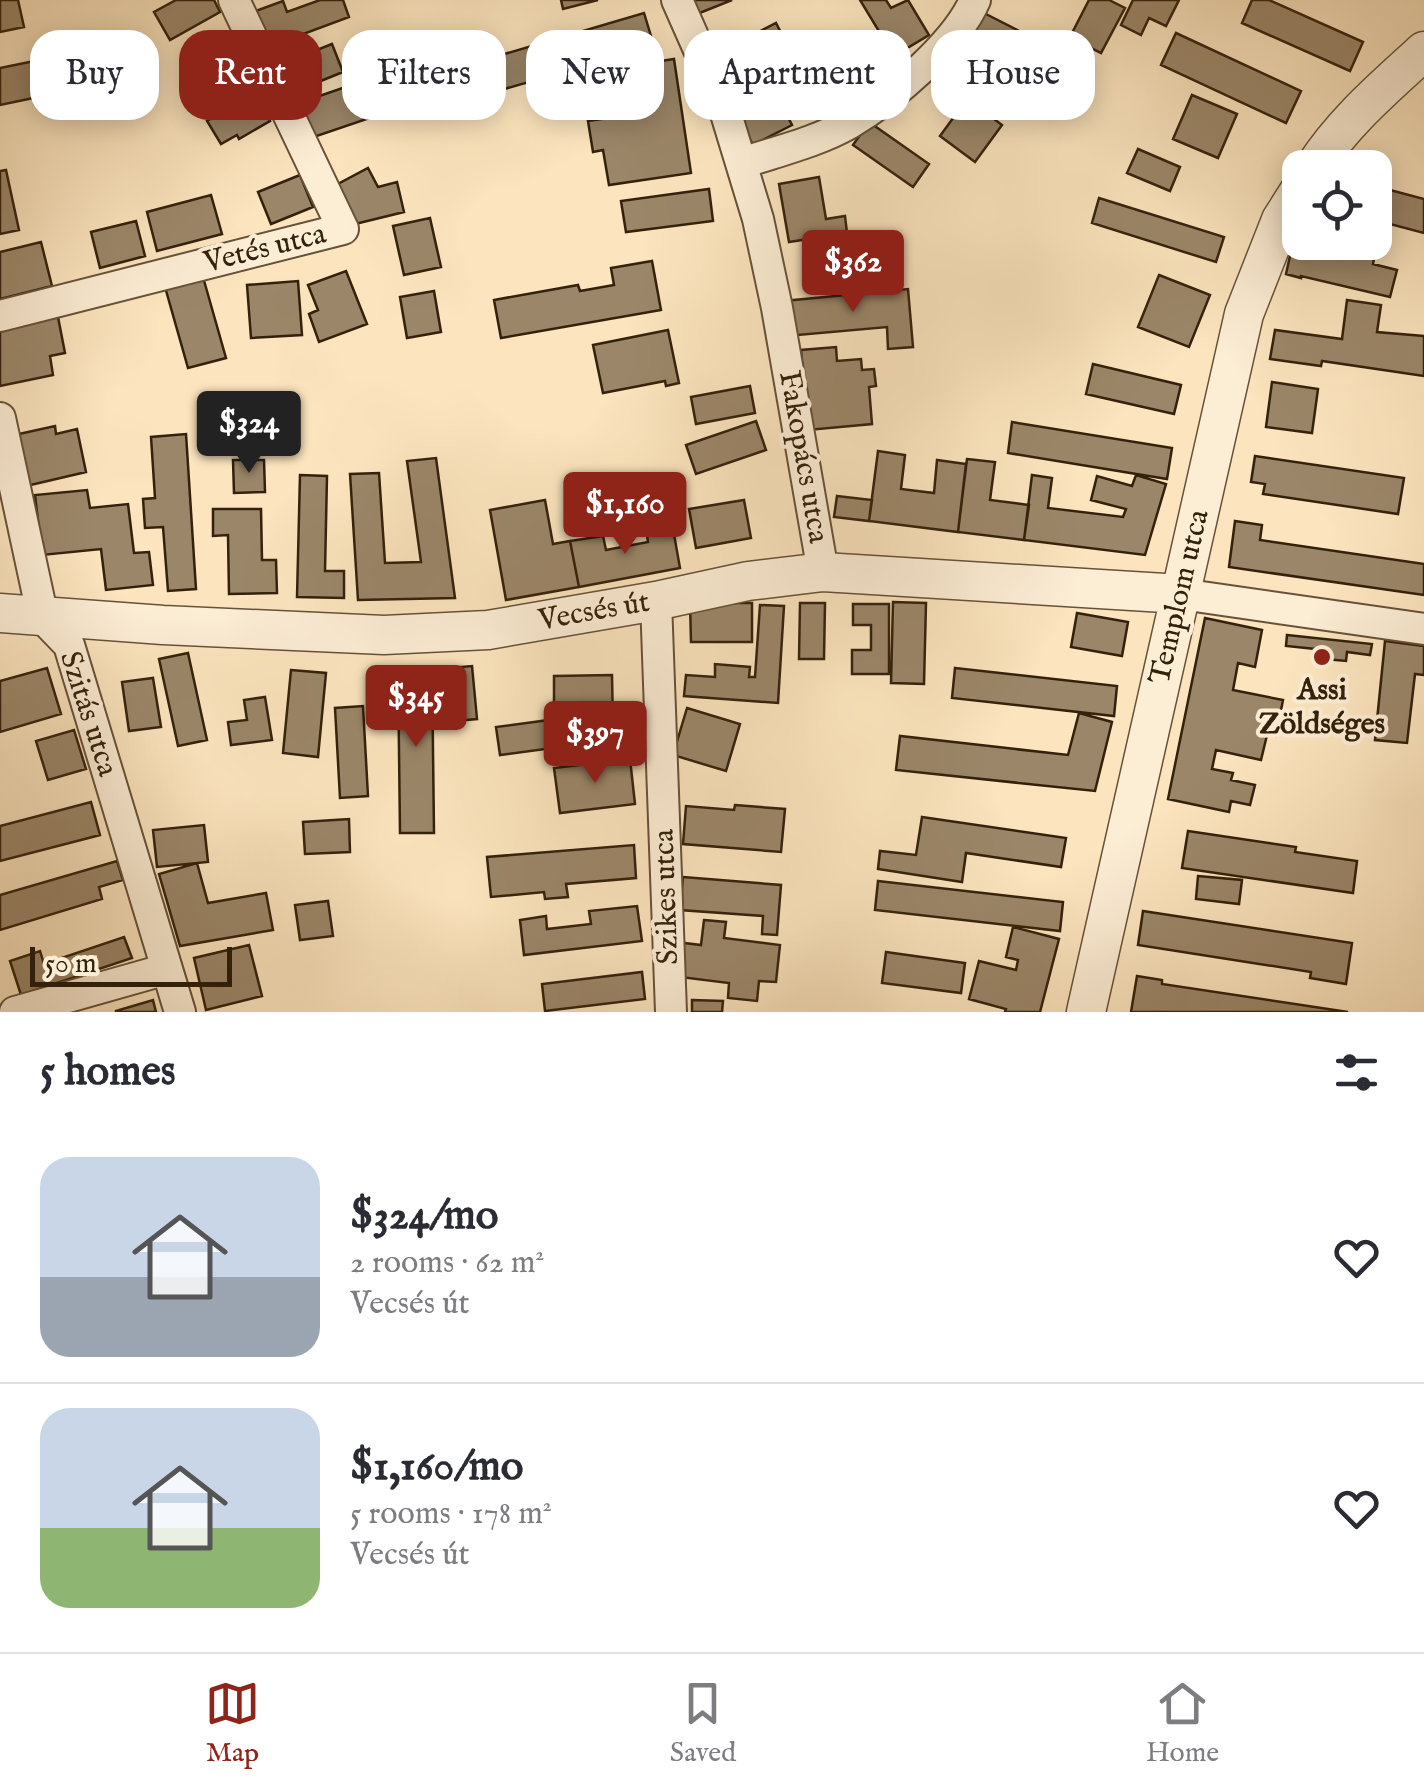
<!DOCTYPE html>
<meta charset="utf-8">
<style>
:root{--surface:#fff;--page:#f2f2f3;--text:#2b2b33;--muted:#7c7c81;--line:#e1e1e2;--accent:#8f2418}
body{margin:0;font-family:"IM FELL English",serif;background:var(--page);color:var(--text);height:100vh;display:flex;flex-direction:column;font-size:38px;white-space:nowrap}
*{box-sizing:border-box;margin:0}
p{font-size:32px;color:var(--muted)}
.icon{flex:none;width:55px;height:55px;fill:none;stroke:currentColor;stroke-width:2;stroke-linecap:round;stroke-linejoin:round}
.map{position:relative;height:1012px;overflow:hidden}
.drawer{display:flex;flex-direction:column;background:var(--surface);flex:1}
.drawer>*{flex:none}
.guide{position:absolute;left:30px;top:30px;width:1365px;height:90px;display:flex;gap:20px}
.tools{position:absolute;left:1282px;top:150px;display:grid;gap:20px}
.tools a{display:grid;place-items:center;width:110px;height:110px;border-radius:20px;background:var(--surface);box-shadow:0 5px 25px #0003;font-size:50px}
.scale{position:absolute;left:30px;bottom:25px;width:202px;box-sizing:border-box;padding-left:10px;border:5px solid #34210c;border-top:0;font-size:28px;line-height:35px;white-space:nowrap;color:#34210c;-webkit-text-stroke:8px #fcedd5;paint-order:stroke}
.price{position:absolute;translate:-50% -85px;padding:0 22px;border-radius:10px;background:var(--accent);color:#fff;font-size:32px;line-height:65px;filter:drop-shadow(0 2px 5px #0008)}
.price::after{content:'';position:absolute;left:50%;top:60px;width:30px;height:22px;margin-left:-15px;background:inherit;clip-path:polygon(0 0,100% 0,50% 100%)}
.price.on{background:#222;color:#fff}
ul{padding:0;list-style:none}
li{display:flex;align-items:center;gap:30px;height:250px;padding:0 40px}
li+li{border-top:2px solid var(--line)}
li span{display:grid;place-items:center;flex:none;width:280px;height:200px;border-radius:30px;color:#555}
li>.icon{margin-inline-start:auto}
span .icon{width:120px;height:120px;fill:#fffc;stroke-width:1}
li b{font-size:42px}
h2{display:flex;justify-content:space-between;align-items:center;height:120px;padding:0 40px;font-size:42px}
.chip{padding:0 35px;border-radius:30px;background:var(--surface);box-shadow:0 5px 25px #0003;font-size:35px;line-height:90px}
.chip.on{background:var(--accent);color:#fff}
.tab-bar{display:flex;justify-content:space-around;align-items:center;height:140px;border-top:2px solid var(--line);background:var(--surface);font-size:28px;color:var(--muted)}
.tab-bar a{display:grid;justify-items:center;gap:5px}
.tab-bar .on{color:var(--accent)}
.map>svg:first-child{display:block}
</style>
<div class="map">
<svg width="1424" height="1012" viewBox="0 0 1424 1012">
<rect width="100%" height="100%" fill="#fbe4be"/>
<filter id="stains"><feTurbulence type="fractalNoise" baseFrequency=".002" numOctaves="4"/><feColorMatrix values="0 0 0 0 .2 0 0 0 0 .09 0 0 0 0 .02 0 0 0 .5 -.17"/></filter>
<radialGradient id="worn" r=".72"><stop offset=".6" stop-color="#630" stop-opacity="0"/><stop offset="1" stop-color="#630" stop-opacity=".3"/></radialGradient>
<!-- building -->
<path fill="#9b8669" stroke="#34210c" stroke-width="2.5" d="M0,0H18L24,27L0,32Z
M176,0H214L220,12L170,40L154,12Z
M320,0H343L349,17L266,48L253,12L283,1L287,12Z
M561,0H598L563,9Z
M686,0H732L692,16Z
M860,0H886L891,8L908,0L929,35L894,56Z
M1089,0H1109L1125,8L1101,53L1070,37Z
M1133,0H1179L1166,26L1149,18L1141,35L1121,25Z
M1252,0H1269L1363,42L1350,71L1242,23Z
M982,12L1023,33L1009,62L968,41Z
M644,13L654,46L501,90L491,58Z
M776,23L790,50L776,56L782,68L767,76L792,125L753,145L708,58Z
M1176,33L1301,91L1286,123L1161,65Z
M861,40L882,72L842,98L821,66Z
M297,44L302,56L332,44L343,72L286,95L270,55Z
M237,47L249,67L213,87L202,67Z
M49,58L57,93L0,105V68Z
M674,59L691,173L609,185L603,150L593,152L588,121L636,114L629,66Z
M1000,63L1032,91L1011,115L979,87Z
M383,74L390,96L397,93L402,107L308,139L296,104Z
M248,84L270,121L239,139L237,135L221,144L207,121L223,111L218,102Z
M1192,95L1237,114L1218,158L1173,139Z
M967,99L1002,125L975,162L940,136Z
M869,122L929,164L913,187L853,145Z
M1138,149L1180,167L1170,191L1127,173Z
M368,168L378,187L397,182L404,212L355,224L336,185Z
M6,170L19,230L0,234V171Z
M300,175L313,207L271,224L258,192Z
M819,177L826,219L845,216L847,233L789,242L779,184Z
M1375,186L1424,199V233L1375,220Z
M709,189L713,221L626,232L621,201Z
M211,195L222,234L157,251L147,212Z
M1099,198L1224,237L1216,262L1092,223Z
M430,218L441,267L404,275L393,226Z
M136,221L145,256L100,268L91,232Z
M1375,229L1380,230L1373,264L1397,270L1390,297L1301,276V278L1286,274L1295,233L1300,234V242H1334L1357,248L1359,242H1375Z
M41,242L52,286L0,299V252Z
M652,261L661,310L501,338L494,300L578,285L580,291L614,285L611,268Z
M346,271L367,324L319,342L309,314L318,310L308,285Z
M1159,275L1210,295L1189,347L1138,327Z
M203,277L226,358L188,368L165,287Z
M298,281L302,335L251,338L247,285Z
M908,289L913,347L888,349L887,327L787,336L784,301Z
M434,291L441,332L407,338L400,297Z
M1347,300L1381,305L1377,332L1424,336V376L1322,361L1321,366L1270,359L1275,330L1342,339Z
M58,317L65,353L50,356L53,375L0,386V329Z
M668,330L679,383L666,386L665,381L603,393L593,345Z
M836,347L837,361L861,359L862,370L874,369L876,386L869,387L872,424L808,430L801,350Z
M1093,364L1181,385L1174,414L1086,394Z
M1272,382L1318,389L1312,433L1266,427Z
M750,386L755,413L696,424L691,397Z
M756,421L766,450L696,474L686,445Z
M1012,422L1172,448L1167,479L1008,453Z
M55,426L56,434L77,429L86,472L22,487L10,436Z
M186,434L196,589L168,591L163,527L145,528L143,499L155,498L151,437Z
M878,451L905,455L901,489L934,493L937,460L966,464L958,532L869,521Z
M1255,456L1404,478L1398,514L1263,494L1265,484L1251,482Z
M436,458L455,598L358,600L350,474L379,473L385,563L421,562L407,461Z
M967,459L995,462L990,500L1029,505L1024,540L958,532Z
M233,460H264L265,492L234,493Z
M300,475L327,476L325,571H344V598L297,597Z
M1032,475L1052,478L1048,508L1123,517L1126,509L1091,500L1097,476L1132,486L1136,475L1166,484L1145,555L1024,540Z
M87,490L90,508L128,504L134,553L149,552L153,585L106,590L101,549L42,555L35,495Z
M837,496L872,500L869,521L834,517Z
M545,500L553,544L570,541L579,587L506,600L490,510Z
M744,500L751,538L696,548L689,509Z
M213,509H261L262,560H276L277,593L229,594L228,535L213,536Z
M1235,521L1262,525L1260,540L1424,564V595L1229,567Z
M672,523L680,568L579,587L570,541L603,536L606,550L648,542L646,528Z
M893,602L926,603L924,684L891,683Z
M690,603H752V642H691Z
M800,603H825L824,659H799Z
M853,604H889V674H852V650H871V625H853Z
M760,605L784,606L778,703L684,696L686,675L715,677V664L750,667L749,677H755Z
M1077,613L1128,622L1122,656L1071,647Z
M1205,618L1262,630L1255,667L1238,663L1233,690L1283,700L1276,736L1267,735L1261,760L1216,750L1212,769L1233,773L1231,780L1255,785L1250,805L1231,801L1229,812L1168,799Z
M1287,635L1372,644L1370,655L1347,652L1346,661L1325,659V650L1286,646Z
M1385,641L1424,646V675L1415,674L1407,743L1375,740Z
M188,653L207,740L178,746L159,659Z
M472,666L477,719L444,722L439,669Z
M398,667H432L434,833H400Z
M47,668L61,714L0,732V681Z
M955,668L1117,686L1114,716L952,698Z
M291,670L326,673L318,757L283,753Z
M612,675L613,725L565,726V712H554V676Z
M153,678L161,727L129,731L122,682Z
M265,697L272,740L231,745L228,722L247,720L244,700Z
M363,706L368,796L340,798L335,708Z
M687,708L740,724L726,771L673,755Z
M1079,713L1112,722L1095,791L896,770L900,736L1068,755Z
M549,720L553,748L500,755L496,727Z
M74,730L86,769L48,780L36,741Z
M630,759L635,804L560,813L554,768Z
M91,802L100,835L0,861V826Z
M735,805L785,809L781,852L683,844L686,806L734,810Z
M922,817L1066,838L1061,867L966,853L962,882L878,869L880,851L916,855Z
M349,819L350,852L305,854L303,822Z
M204,825L208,862L157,867L153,830Z
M1188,831L1296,847L1295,852L1357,861L1353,893L1182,868Z
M634,845L636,878L566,884L568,897L545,899L544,892L491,897L487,857Z
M117,861L123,880L99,887L102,899L0,930V895Z
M197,863L208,903L266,893L273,930L180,946L159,874Z
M1198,876L1242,880L1239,904L1196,899Z
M683,877L781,885L777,935L762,934L763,916L680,910Z
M878,881L1063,902L1060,931L875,910Z
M328,901L333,936L300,940L295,905Z
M637,906L642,941L524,955L520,920L546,916L547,929L591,924L589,911Z
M1143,911L1352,943L1346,984L1310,978L1311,972L1138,945Z
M704,920L726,922L724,938L780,945L776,982L759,981L757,1001L728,998L729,983L680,977L684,943L701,945Z
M1013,927L1059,939L1040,1012H1005L1006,1009L969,999L979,961L1016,970L1018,960L1006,957Z
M124,937L132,958L21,995L10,961L40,951L44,964Z
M249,945L262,996L206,1010L194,958Z
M886,952L965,963L961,993L882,983Z
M642,972L645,999L545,1011L542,984Z
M1137,976L1162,980V984L1348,1012H1131Z
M153,1000L156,1012H116V1011Z
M692,1000L723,1001L722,1012H692Z"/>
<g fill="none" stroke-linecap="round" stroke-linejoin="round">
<defs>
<path id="minor" d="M677,0L723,104L758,219L777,308L823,572
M742,163C778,151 817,142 850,123C892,98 956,44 975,0
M0,316L343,229L234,0
M0,418L43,618L69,645L180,1012
M1181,594L1424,629
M656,601L671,1012
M15,1012L167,969"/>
<path id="tertiary" d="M1314,168C1343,122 1385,87 1424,51
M0,613L163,625L384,635L488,630L656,601L748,581L823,572L1181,594
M1086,1012L1244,314L1281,220L1300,190"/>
</defs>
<!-- minor casing -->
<use href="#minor" stroke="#665238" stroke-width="34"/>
<!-- tertiary casing -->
<use href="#tertiary" stroke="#665238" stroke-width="41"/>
<!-- minor -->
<use href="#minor" stroke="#fcedd5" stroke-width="30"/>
<!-- tertiary -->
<use href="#tertiary" stroke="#fcedd5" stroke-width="38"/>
</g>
<!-- markers -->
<circle fill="#8f2418" stroke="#fcedd5" stroke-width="4" cx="1322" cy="657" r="10"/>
<g text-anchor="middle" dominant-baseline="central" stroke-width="8" stroke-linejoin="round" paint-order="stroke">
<!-- street labels -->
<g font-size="30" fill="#34210c" stroke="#fcedd5">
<text transform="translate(265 249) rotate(-14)">Vetés utca</text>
<text transform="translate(803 457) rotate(80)">Fakopács utca</text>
<text transform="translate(1180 597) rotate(-77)">Templom utca</text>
<text transform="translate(594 612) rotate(-10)">Vecsés út</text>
<text transform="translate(88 714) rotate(72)">Szitás utca</text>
<text transform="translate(667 897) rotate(-92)">Szikes utca</text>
</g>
<!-- poi labels -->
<g font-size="30" font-weight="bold" fill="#34210c" stroke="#fcedd5">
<text x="1322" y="691">Assi<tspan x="1322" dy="34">Zöldséges</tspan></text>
</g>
</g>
<rect width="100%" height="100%" filter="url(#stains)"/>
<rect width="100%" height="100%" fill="url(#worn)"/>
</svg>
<div class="tools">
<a><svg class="icon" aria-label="locate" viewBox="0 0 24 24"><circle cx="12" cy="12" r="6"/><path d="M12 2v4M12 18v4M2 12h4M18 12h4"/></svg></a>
</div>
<div class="scale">50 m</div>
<b class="price" style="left:853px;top:315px">$362</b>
<b class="price on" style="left:249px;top:476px">$324</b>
<b class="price" style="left:625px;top:557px">$1,160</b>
<b class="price" style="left:416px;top:750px">$345</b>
<b class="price" style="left:595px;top:786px">$397</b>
<div class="guide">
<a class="chip">Buy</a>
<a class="chip on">Rent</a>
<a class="chip">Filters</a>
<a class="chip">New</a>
<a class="chip">Apartment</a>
<a class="chip">House</a>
</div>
</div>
<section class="drawer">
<h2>5 homes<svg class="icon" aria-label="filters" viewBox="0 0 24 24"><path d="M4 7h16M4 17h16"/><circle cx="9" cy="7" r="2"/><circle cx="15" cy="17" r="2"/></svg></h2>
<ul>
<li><span style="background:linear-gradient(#c9d6e8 60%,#9aa5b1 0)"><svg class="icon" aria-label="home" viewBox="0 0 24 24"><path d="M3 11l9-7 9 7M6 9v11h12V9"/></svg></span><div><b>$324/mo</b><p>2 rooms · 62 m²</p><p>Vecsés út</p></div><svg class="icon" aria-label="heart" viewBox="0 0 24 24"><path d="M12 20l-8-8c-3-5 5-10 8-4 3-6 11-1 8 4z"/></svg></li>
<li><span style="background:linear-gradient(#c9d6e8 60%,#8fb573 0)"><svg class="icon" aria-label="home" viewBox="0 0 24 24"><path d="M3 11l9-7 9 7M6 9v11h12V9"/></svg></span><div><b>$1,160/mo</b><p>5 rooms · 178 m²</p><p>Vecsés út</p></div><svg class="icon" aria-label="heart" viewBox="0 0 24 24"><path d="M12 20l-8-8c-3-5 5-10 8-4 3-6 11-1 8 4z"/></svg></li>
</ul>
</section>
<nav class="tab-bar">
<a class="on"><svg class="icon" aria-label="map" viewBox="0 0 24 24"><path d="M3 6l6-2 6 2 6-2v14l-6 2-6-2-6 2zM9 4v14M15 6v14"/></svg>Map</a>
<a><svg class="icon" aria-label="saved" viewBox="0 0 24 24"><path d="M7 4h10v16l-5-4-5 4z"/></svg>Saved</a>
<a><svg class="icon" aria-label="home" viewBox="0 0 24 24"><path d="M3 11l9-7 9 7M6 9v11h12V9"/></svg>Home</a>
</nav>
